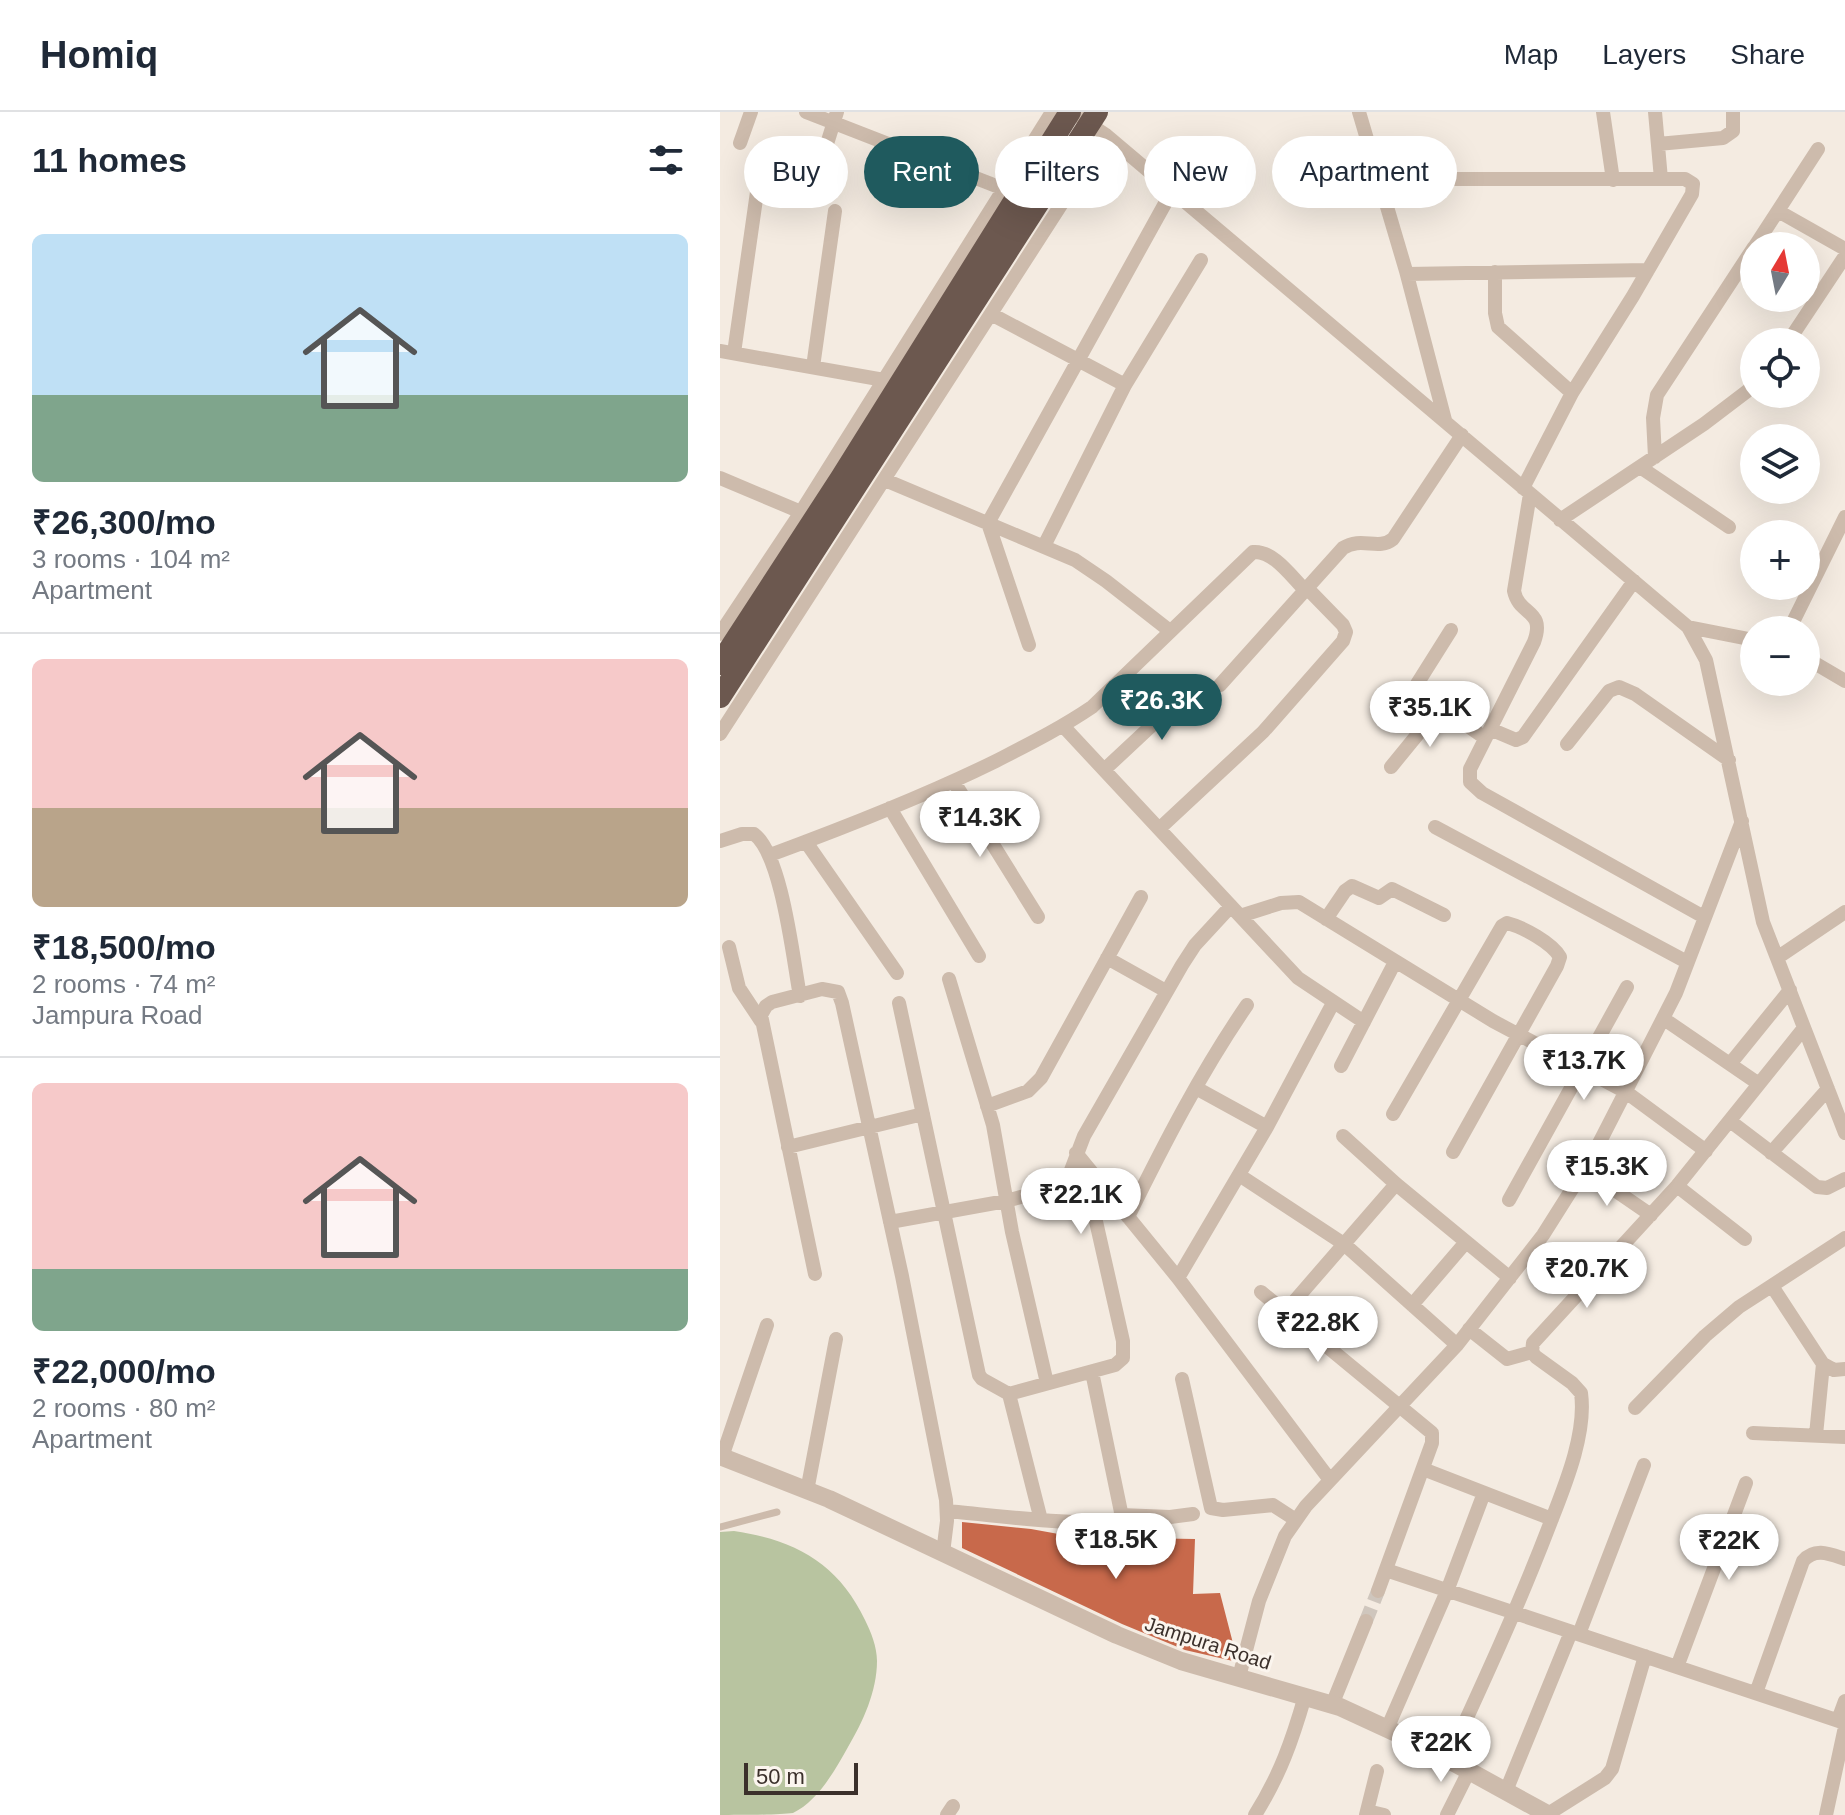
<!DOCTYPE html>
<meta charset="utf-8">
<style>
:root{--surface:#fff;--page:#f6f6f7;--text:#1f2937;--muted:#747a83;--line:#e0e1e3;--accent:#1f5a5e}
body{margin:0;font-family:Helvetica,sans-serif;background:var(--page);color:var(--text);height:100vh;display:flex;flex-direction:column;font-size:30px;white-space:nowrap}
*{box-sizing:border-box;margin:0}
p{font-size:26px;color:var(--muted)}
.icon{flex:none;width:44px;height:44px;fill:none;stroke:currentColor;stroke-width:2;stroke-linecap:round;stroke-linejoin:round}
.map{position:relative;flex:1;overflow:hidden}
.panel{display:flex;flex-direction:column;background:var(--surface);width:720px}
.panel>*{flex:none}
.guide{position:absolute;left:24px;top:24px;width:760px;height:72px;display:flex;gap:16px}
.needle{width:52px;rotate:10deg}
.controls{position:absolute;left:1020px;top:120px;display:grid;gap:16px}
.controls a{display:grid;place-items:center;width:80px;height:80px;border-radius:50%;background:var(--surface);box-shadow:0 8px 32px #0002;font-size:40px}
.scale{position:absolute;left:24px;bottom:20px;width:114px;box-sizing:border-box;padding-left:8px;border:4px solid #3b302b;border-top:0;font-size:22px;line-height:28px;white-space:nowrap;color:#3b302b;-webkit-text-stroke:6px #fbf5ee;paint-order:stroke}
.price{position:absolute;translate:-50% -68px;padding:0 18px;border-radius:28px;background:#fff;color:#222;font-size:26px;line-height:52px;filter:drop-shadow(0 2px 4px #0008)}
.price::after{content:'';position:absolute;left:50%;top:48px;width:24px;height:18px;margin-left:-12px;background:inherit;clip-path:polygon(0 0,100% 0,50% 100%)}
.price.active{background:var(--accent);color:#fff}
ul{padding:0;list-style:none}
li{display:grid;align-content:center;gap:16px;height:424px;padding:0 32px}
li+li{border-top:2px solid var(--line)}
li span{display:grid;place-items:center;height:248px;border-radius:12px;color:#555}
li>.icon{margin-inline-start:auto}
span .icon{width:144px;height:144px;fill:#fffc;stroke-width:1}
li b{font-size:34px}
h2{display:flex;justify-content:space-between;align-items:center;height:96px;padding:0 32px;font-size:34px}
.pill{padding:0 28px;border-radius:36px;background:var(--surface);box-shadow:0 8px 32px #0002;font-size:28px;line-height:72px}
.pill.active{background:var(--accent);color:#fff}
header{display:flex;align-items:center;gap:48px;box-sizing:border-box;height:112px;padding:0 40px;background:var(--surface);border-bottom:2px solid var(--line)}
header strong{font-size:38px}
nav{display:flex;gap:44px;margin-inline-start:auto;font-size:28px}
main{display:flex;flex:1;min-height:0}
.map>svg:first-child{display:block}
</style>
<header>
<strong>Homiq</strong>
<nav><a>Map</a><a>Layers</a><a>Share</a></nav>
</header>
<main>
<section class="panel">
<h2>11 homes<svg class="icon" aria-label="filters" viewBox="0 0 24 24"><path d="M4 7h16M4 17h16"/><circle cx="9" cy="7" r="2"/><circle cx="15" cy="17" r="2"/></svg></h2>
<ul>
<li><span style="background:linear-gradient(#bfe0f5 65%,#7fa58c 0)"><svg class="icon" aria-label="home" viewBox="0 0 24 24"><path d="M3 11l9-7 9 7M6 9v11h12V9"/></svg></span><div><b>₹26,300/mo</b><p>3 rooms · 104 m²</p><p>Apartment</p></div></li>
<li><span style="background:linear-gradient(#f6c9c9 60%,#b9a48a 0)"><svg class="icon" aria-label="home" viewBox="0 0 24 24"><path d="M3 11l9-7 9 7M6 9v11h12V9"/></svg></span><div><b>₹18,500/mo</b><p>2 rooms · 74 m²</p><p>Jampura Road</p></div></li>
<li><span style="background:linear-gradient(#f6c9c9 75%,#7fa58c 0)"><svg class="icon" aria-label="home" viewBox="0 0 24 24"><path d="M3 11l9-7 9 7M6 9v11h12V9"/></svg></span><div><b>₹22,000/mo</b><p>2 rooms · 80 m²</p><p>Apartment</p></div></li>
</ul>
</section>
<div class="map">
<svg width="1125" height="1703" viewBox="0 0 1125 1703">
<rect width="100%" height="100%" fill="#f4ebe1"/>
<!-- green -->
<path fill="#b8c4a0" d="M14,1419C75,1428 118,1451 145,1508C151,1520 157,1535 157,1549C157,1579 143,1610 128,1635C115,1658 98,1689 73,1701C59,1703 17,1703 0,1703V1420Z"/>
<!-- building -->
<path fill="#c8694b" d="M242,1410L311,1417L355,1425L475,1427L473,1482L500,1481L515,1539L513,1549L465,1538L402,1512L242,1436Z"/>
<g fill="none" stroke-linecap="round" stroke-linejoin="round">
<!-- minor-tunnel -->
<path stroke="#cfc6bd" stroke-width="14" stroke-dasharray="14 7" stroke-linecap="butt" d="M646,1509L658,1479"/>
<!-- service -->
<path stroke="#cdbbac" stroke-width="7" d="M0,1415L57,1400"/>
<!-- minor -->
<path stroke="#cdbbac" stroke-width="14" d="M86,0L284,77
M639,0L686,159L725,308
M883,0L893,68
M935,0L941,67
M362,7L386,23L968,515L986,548L1043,810L1125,1021
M20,31L31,0
M938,32L1003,26L1013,19V0
M101,51L117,0
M660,67H965L973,72L972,82L913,184L852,281L803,376
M1058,99L1125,137
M1035,134L1098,37
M775,160V201L778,215L852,281
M687,162L928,158
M271,202L405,273
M1068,230L1125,144
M0,239L164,268
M14,241L40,59
M93,255L115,99
M935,345L933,306L937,283L1034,135
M920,355L1009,415
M0,366L81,400
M165,368L355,448L386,469L450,519
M810,382L794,479C799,504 826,497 814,530L750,657V670L762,681L984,805
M840,408L984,312L1034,274
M324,434L405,273L481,148
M968,515L1034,528
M731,518L697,572V578L765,626
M1069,518L1125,405
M0,522L81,400L332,0
M309,533L268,411L452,79
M1086,546L1125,569
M500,573L623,436C642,424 658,439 673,427L742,323
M344,615L578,866L644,910
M770,617L796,628L803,625L914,469
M0,622L386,23
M847,632L889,579L899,575L915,582L1009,648
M671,655L720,595
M384,658L474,574
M234,670L318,805
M170,696L259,844
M715,715L967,850
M439,717L543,620L623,529L626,520L623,513L586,475
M0,729L22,722H34C62,743 73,847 80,884
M86,730L177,861
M50,743C126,715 203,685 276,649C309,632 341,616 372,595L533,440C553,438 571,464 584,477
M520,804L561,791L579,790L773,909L906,980L986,1039
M606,807L625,779L632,774L659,786L672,777L724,803
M9,835L19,876L41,909
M387,846L446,879
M1057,846L1125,800
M229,867L273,1013L292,1120L327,1271
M179,891L259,1263L262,1267L289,1282L321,1408
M944,907L1039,972
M1010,952L1070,878
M621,954L675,850
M476,976L547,1015
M267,994L308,979L321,966L421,785
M673,1002L782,814L787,811C803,815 832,831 840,845L837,854L733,1040
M1010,1009L1097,1075L1107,1076L1125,1067
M623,1024L676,1072L790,1166
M68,1035L203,1002
M356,1041L458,1166L610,1368
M1051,1041L1108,977
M864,1057L931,1103
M519,1063L624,1132L737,1233
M345,1074L364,1024L462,853L475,833L511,794
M957,1074L1025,1127
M789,1088L907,875
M408,1105C444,1032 481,960 527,893
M170,1110L286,1089L354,1071L361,1070L368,1074L403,1229V1246L395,1253L289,1282
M95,1162L41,903L46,894L52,890L102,877L118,880L122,891L182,1164L226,1388L227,1409L223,1441
M458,1166L547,1015L613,891
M1052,1174L1103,1252L1114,1258L1125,1257
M541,1180L712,1321V1331L658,1479
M692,1193L746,1130
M565,1200L676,1072
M749,1217L787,1247L812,1240
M462,1267L491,1396L503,1398L553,1393L576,1408
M915,1296L985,1224L1019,1195L1125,1126
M1033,1321L1125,1325
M1096,1323L1103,1252
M2,1345L47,1213
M703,1357L832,1407
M87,1379L116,1227
M227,1399C256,1401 381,1418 400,1407L401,1400L372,1260
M401,1403L450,1405L473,1402
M666,1458L1125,1611
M859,1522L924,1353
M957,1555L1026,1371
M519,1565L539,1489L565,1424L586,1394L737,1233L823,1123L871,1047L956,881L1022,709
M1036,1581L1083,1449C1095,1435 1110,1442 1125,1447
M612,1593L646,1509
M1118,1608L1125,1589
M667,1617L727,1479L764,1381
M728,1647C763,1571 798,1495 828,1417C843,1378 867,1323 861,1281L852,1271L816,1245L812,1240L813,1231L957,1074L1084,916
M786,1679L851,1520
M647,1699L664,1703
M828,1702L885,1666L892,1657L925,1544
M227,1703L233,1694
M535,1703C560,1663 572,1629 585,1584
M646,1703L657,1659
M727,1703L749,1659
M1106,1703L1125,1615"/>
<!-- tertiary -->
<path stroke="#cdbbac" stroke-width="18" d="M0,1344L109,1387L397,1523L461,1549L620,1595L698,1631L829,1703"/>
<!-- trunk -->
<path stroke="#6c584f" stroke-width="22" d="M0,552L121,366L350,0
M0,585L377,0"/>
</g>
<g text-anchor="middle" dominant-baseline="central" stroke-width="6" stroke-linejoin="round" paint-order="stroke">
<!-- street labels -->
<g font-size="20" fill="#3b302b" stroke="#fbf5ee">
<text transform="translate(488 1531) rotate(18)">Jampura Road</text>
</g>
</g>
</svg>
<div class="controls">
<a><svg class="needle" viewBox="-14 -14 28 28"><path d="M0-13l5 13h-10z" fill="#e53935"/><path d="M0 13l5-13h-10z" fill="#747a83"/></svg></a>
<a><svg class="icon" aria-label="locate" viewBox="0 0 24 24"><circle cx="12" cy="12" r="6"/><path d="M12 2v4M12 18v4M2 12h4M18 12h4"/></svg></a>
<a><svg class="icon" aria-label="layers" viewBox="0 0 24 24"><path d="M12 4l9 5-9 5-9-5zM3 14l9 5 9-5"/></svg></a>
<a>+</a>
<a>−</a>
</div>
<div class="scale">50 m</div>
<b class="price active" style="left:442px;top:630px">₹26.3K</b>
<b class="price" style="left:710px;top:637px">₹35.1K</b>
<b class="price" style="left:260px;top:747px">₹14.3K</b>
<b class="price" style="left:864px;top:990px">₹13.7K</b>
<b class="price" style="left:887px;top:1096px">₹15.3K</b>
<b class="price" style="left:361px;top:1124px">₹22.1K</b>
<b class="price" style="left:867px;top:1198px">₹20.7K</b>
<b class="price" style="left:598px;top:1252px">₹22.8K</b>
<b class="price" style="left:396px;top:1469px">₹18.5K</b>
<b class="price" style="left:1009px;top:1470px">₹22K</b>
<b class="price" style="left:721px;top:1672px">₹22K</b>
<div class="guide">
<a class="pill">Buy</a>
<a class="pill active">Rent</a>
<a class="pill">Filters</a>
<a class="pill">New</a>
<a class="pill">Apartment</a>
</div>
</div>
</main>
